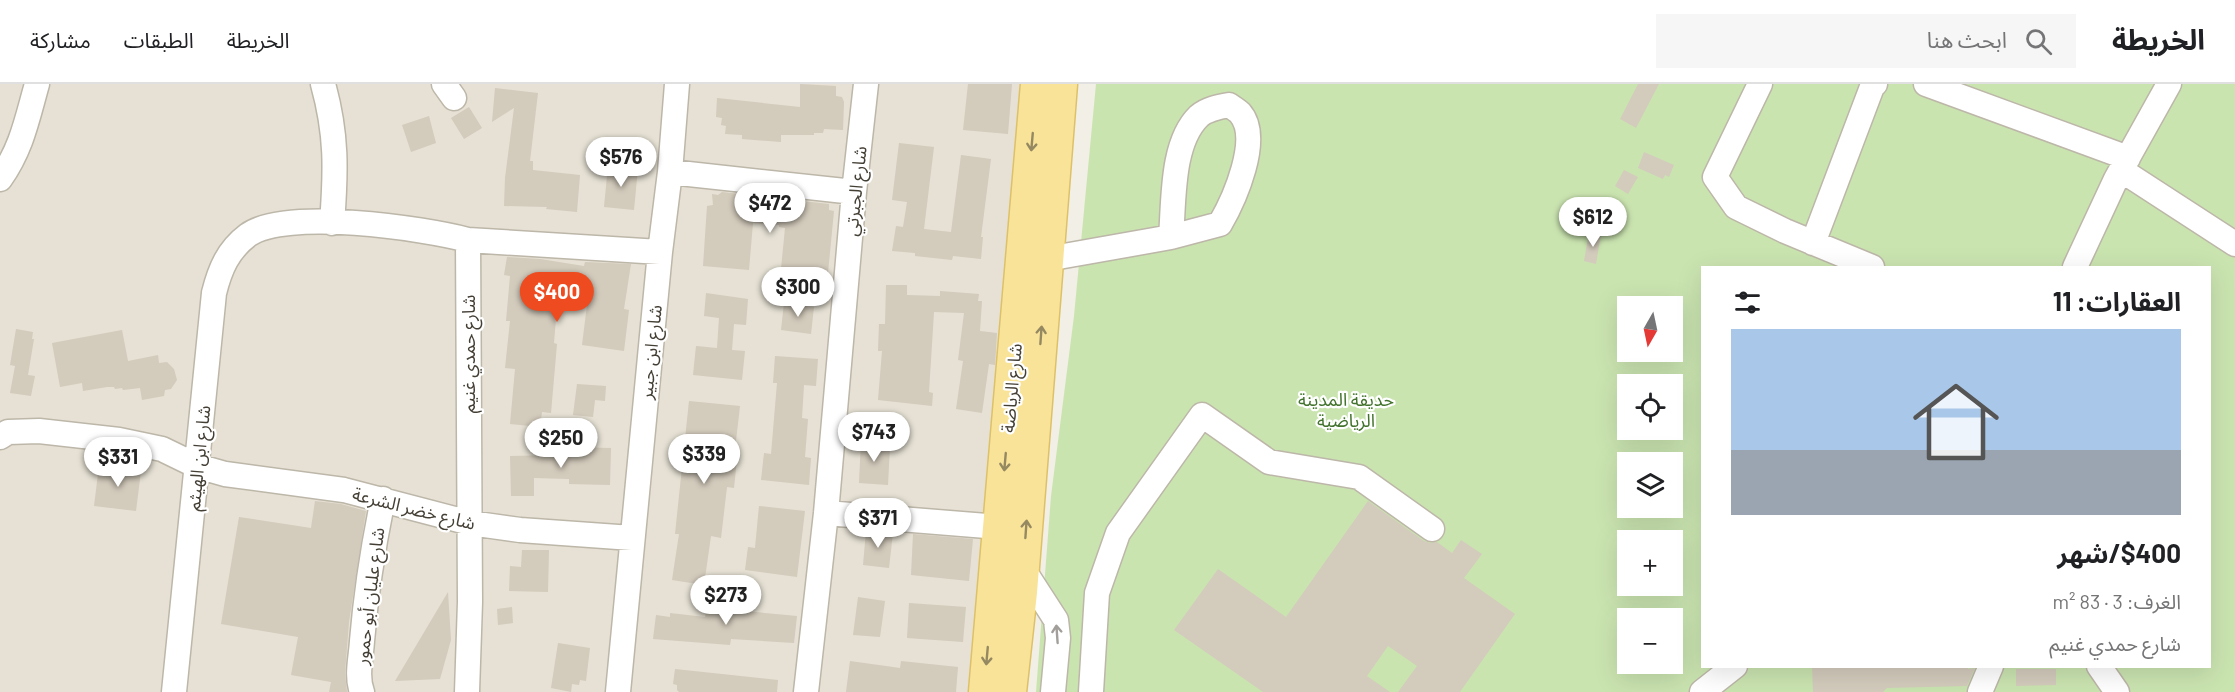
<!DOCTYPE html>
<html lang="ar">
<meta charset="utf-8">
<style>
:root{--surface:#fff;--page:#f6f6f6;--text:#202124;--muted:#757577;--line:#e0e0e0;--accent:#ee4c20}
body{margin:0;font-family:Barlow,"Noto Sans Arabic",sans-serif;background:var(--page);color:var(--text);direction:rtl;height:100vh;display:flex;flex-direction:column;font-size:22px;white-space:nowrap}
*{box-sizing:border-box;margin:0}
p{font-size:20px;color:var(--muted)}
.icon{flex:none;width:33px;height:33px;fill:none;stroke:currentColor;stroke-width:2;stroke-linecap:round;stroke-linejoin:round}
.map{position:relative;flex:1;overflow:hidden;direction:ltr}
.panel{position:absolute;left:1701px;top:182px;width:510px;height:402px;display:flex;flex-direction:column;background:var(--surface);border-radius:0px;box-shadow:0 6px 24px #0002;direction:rtl}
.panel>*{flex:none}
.needle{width:39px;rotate:189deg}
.fabs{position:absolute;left:1617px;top:212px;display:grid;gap:12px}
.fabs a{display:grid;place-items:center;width:66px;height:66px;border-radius:0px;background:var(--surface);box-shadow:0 6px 24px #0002;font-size:30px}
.price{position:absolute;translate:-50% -51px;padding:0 14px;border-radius:21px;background:#fff;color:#222;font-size:20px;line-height:39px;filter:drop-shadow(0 2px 3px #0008)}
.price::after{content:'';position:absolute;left:50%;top:36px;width:18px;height:14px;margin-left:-9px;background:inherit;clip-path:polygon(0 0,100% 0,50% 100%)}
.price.on{background:var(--accent);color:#fff}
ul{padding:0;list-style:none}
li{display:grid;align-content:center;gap:12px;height:318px;padding:0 30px}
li+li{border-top:2px solid var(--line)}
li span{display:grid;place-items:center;height:186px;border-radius:0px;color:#555}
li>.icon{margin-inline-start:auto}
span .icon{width:108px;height:108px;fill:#fffc;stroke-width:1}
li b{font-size:26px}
h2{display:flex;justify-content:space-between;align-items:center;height:72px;padding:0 30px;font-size:26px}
header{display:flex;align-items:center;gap:36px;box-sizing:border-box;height:84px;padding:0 30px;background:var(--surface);border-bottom:2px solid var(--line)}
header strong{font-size:28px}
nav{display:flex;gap:33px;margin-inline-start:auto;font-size:21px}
.search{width:420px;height:54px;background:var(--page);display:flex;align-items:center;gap:15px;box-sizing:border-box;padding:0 21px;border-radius:0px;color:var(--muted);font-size:22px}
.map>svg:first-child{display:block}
</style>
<header>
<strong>الخريطة</strong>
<div class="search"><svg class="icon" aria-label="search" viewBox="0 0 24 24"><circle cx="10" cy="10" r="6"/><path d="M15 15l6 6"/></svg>ابحث هنا</div>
<nav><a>الخريطة</a><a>الطبقات</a><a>مشاركة</a></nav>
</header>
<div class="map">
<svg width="2235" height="608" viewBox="0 0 2235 608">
<rect width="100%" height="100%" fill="#f2efe6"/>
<!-- residential -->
<path fill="#e6e1d4" d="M0,0H1028L968,608H0Z"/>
<!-- green -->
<path fill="#cae4b0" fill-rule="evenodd" d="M1096,0H2235V608H1036L1051,412L1074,232ZM1702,183H2210V582H1702ZM1628,222H1672V267H1628ZM1628,300H1672V345H1628ZM1628,378H1672V423H1628ZM1628,456H1672V501H1628ZM1628,534H1672V579H1628Z"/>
<!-- building -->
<path fill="#d3cbbc" d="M800,0L836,2V12L842,13L844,18L843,46L824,45L823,49H814V51H781V58L742,55V51L725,50L726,42L721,41L722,34L716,33L717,14L800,23Z
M968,0H1012L1008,50L963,46Z
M1638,0H1659L1636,44L1620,35Z
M495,4L538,9L530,77H533V86L580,91L577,128L546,125L547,123L504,122L505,94L514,24L492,38Z
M469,23L482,44L464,55L451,34Z
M429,32L436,59L411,68L402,41Z
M899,59L934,63L924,145L951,148L961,71L991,75L981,153H983L981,175L953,172L952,176L915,172V169L892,167L896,142L903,143L907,118L892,116Z
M1644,68L1674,81L1669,93L1665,91L1663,95L1638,84Z
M608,81L638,84L634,126L604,123Z
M1624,86L1638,93L1628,110L1615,102Z
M722,108L829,120V126L834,127L827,199L780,195L785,144L779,143V141L753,139L749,186L703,182L707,122L713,121L712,110L718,111Z
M1589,148L1601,150L1596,180L1584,177Z
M507,173L540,175L584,182L585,178L631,180L624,225L629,226L624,267L582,261L588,213L558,209L554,259L557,260L551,329L542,328L540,343L510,340L515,285L505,284L510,237H506L510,192L504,191Z
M886,201H907V211L940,212V207L979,210L978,217H982L980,247L997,249L995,281L989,280L982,329L956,325L963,277L958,276L964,229L934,228L929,308L933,309L932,322L878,316L882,267H878L879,240H885Z
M706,209L748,215L746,241L734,240L732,266L745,267L742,296L693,291L696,262L717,264L719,234L704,232Z
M784,219L814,223L811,250L781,246Z
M16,245L33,248L32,255H34L28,291L35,292L31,312L10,309L15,282L10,281Z
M122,246L128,277L158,271L159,279L167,278L174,285L177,296L171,305L165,306L164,312L142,316L140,304L123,306L122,304L115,305L114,303H107L83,307L82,299L60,303L52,259Z
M775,272L818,275L816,302L804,301L802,334L808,335L805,373L811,374L809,401L761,396L764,369L771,370L777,299H773Z
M577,300L606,302L605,317L595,316L593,333L573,331Z
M689,317L740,322L734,374L737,375L734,404L727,403L721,454L711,452L704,501L672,496L679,450H675Z
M861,355H875L874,361L890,362L888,401L859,399Z
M568,363L611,364L610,401L569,400V395L534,394V412H511L510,372L555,371V367H569Z
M99,382L141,387L136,427L94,422Z
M315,417L341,420L366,427L349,538L345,589L347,608H329L331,598L291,591L298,553L221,540L239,433L311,444Z
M1368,417L1424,457L1430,459L1437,458L1452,469L1461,456L1482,470L1464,494L1515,530L1460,608H1398L1417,582L1388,562L1367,592L1390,608H1263L1174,546L1218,485L1286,533Z
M759,422L805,427L797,493L745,486L748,463L755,464Z
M866,447L893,449L889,484L863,481Z
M913,450L973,455L969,497L911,491Z
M522,466H549L548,508L509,507L510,482L521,483Z
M448,508L451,556L440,595L395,597Z
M707,513L735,516L734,526L797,532L794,559L731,555L730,561L653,555L656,531L670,533V529L705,533Z
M858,513L885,517L880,553L853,551Z
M909,519L966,523L963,558L907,554Z
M512,523L513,539L498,541L497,525Z
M558,559L590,564L586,597L580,596L579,601L572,600L571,608L551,604Z
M850,577L900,584L901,577L958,583L956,608H846Z
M1812,582H1968V585L1975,584L1967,602L1887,604L1883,608H1813Z
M675,585L778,596L777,608H679L677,606V601L673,600Z
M2016,585H2056V601L2016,602Z"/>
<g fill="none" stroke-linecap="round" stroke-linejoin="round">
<defs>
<path id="minor" d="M323,0C337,50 336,87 332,139
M444,0L454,14
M1760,0L1715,93L1736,123L1785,147L1872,183
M1926,0L2128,74
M1229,21C1232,23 1237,26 1240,29C1262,54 1234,116 1220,140L1171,153C1174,117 1171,59 1199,32C1207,25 1218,23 1229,21Z
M2121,86L2235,160
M670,88L854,108
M0,95C22,64 27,35 37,0
M468,156L660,168
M1813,159L1872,3L1875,0
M1047,175L1171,153
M2075,183L2116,95L2169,0
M0,353L8,348L39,347L119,356L162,365L197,382L225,390L344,406L470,439L520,446L632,454
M826,429L999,443
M1023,485L1056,536L1058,554L1053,608
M2099,582L2117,608
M174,608L214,209C220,185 228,166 248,151C285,124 423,144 468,156L470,518L467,608
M362,608C356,592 361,574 362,557C366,509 373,463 383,415
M618,608L660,168L670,88L677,0
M806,608L826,429L854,108L866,0
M1091,608L1097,509L1118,449L1202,331L1269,378L1359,393L1432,445
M1702,608L1735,582
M1980,608L1991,582"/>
<path id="major" d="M984,608L1036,0
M1011,608L1022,508L1062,0"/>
</defs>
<!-- minor casing -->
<use href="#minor" stroke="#bdb7a9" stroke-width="27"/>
<!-- major casing -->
<use href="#major" stroke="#ddc169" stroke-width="33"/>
<!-- minor -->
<use href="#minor" stroke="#fff" stroke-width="24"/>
<!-- major -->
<use href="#major" stroke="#f9e398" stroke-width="30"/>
</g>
<!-- one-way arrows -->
<defs><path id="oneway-shaft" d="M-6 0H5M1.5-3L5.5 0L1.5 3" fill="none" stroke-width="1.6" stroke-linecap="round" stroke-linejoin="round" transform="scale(1.5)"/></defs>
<g stroke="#958962">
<use href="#oneway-shaft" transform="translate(1032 58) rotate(95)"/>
<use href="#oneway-shaft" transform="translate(1041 251) rotate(-86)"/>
<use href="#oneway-shaft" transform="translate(1005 378) rotate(95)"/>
<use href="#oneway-shaft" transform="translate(1026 445) rotate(-86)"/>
<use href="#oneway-shaft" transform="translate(987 572) rotate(95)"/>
</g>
<use stroke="#a29f9a" href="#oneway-shaft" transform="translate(1057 550) rotate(-94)"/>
<g text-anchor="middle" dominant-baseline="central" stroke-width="4.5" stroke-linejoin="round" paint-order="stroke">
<!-- street labels -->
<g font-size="18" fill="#443f35" stroke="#fff">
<text transform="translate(855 107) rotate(-84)">شارع الجبرتي</text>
<text transform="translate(650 268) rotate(-84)">شارع ابن جبير</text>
<text transform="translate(468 270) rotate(-90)">شارع حمدي غنيم</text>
<text transform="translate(1011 304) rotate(-85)">شارع الرياضة</text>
<text transform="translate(198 374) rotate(-84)">شارع ابن الهيثم</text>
<text transform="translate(414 424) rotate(14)">شارع خضر الشرعة</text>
<text transform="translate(369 512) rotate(-83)">شارع عليان أبو حمور</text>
</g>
<!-- park labels -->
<g font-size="18" fill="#42732c" stroke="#fff">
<text x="1346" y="315">حديقة المدينة<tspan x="1346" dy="21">الرياضية</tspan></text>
</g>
</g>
</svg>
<div class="fabs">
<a><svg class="needle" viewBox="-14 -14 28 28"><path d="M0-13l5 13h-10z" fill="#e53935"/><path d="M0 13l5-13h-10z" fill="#757577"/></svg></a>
<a><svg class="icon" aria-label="locate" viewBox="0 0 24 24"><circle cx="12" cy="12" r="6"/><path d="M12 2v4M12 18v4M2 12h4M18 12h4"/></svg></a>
<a><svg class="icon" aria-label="layers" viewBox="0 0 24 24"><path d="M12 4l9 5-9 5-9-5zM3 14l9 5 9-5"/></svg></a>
<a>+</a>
<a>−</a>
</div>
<b class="price" style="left:621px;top:104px">$576</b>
<b class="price" style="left:770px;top:150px">$472</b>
<b class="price" style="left:1593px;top:164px">$612</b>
<b class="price" style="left:798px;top:234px">$300</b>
<b class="price on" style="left:557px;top:239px">$400</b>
<b class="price" style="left:874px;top:379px">$743</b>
<b class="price" style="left:561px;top:385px">$250</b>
<b class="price" style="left:704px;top:401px">$339</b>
<b class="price" style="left:118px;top:404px">$331</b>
<b class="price" style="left:878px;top:465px">$371</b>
<b class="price" style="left:726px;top:542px">$273</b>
<section class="panel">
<h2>العقارات: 11<svg class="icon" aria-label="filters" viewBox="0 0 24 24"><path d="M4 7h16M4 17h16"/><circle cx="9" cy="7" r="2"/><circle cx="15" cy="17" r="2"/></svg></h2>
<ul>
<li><span style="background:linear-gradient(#a9c7e8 65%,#9aa5b1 0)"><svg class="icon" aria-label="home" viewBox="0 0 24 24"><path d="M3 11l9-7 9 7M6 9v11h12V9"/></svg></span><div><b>$400/شهر</b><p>الغرف: 3 · 83 m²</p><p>شارع حمدي غنيم</p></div></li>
</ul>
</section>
</div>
